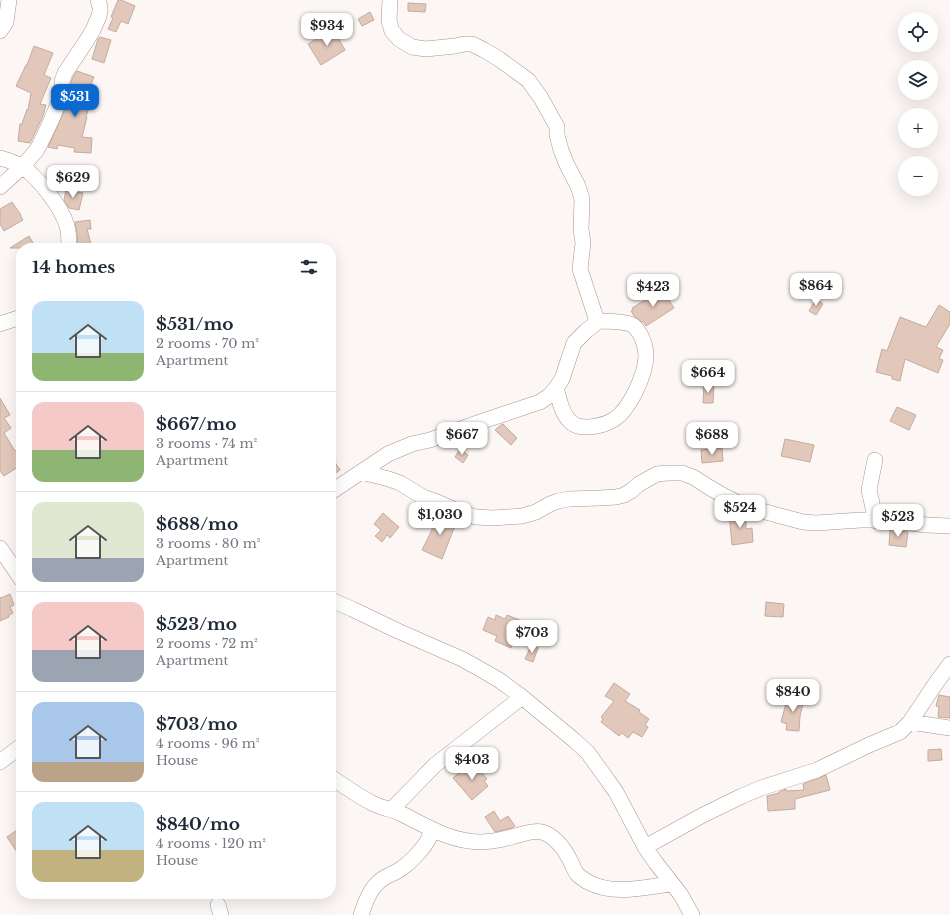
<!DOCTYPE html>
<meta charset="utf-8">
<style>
:root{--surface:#fff;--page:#f6f6f7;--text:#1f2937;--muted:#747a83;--line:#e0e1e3;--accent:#0b69d2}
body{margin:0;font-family:"Libre Baskerville",serif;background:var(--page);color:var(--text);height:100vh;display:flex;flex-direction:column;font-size:15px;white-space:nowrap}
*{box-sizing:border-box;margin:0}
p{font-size:13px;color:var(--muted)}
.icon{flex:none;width:22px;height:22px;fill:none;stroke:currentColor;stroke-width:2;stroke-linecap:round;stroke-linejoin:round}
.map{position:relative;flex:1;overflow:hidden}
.sheet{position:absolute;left:16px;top:243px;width:320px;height:656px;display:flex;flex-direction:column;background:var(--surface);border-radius:16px;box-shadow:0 4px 16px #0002}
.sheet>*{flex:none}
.controls{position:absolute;left:898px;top:12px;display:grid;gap:8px}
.controls a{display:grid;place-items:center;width:40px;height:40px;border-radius:50%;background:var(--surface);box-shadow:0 4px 16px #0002;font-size:20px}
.price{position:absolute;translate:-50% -34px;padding:0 9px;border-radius:8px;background:#fff;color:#222;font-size:13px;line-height:26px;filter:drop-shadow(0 1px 2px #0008)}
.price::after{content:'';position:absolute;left:50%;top:24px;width:12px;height:9px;margin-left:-6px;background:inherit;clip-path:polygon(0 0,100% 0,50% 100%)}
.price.on{background:var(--accent);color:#fff}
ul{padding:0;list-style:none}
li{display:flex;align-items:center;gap:12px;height:100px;padding:0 16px}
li+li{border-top:1px solid var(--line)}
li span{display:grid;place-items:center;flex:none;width:112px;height:80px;border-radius:12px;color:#555}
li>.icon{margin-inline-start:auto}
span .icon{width:48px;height:48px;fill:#fffc;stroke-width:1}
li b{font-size:17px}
h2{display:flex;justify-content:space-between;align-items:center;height:48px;padding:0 16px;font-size:17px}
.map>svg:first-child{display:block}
</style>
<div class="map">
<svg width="950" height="915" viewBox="0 0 950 915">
<rect width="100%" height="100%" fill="#fcf7f4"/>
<!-- building -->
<path fill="#e1c8bb" stroke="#c3ab9e" d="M118,0H121L135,6L128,24L121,21L116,32L108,29L113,18L111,17Z
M408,3L426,4L425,12L408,11Z
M370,12L374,20L362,26L358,19Z
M333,29L345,50L321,65L308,44Z
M100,37L111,40L104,63L92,59L98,39Z
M34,46L53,53L44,75L51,78L40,104L46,105L43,116L30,143L18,141L20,124H22L27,109L28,110L31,93L16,86L26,65H27Z
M77,71L94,77L84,101L90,103L86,117H87L82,137L92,138L91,153L74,152L75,148L58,145L57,149L48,147L69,100L71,90L73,85H71V83L73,77Z
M66,190L83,193L79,210L69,208L64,200Z
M12,202L21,215H20L23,220L4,231L0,224V209Z
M90,220L91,229H87L92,248H78L77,233L75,222Z
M29,236L36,248H10Z
M660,291V292L663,291L674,308L646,326L643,321L642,322L634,316L631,311L633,310L632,308Z
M816,299L823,304L816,315L809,311Z
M939,305L950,312V324L936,347L943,350L939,359L943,360L938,373L905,359L900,381L892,379V376L876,372L882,349L887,351L900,317L926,327Z
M704,384H714L713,403H703Z
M0,398L10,415L4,418L11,428L4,433L15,451L21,446V465L4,476L0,471Z
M897,407L916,415L909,430L890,421Z
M503,424L517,438L511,445L495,430L501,425Z
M785,439L814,445L810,462L781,456Z
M722,448L723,461L702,463L701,450Z
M460,449L468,455L463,463L455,457Z
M331,456L340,470L331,476Z
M730,511H734L746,516V529L752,528L753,542L732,545L730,524Z
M383,513L399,527L390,538L387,535L382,542L375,536L381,530L374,524Z
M440,513L458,521L455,528H454L442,559L422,550L429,536L436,520H437Z
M890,530L908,532L906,547L889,545Z
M10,594L14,605L10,607L13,613L9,615V617L0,621V597L1,598Z
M766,602L784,604L783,617L765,616Z
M496,615L505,619L507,615L522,621L511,648L495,641L497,636L483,630L488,617L495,620Z
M531,646L538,648L533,662L525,659Z
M614,683L630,694L625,701L640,710L639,712L649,719L645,725L648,727L642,737L633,732L628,738L622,733L619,736L601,722L603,719L601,717L614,701L605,696Z
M939,695L950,697V718L938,717L939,707L936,706Z
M788,696L804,699L800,716L799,731L786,730L787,724L781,722Z
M941,749L942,760L928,761V750Z
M475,764L487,779L484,781L488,786L472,800L453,778L469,765L471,768Z
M826,775L830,790L795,799V809L768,811L767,796L779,793V792L786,789V791L804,790L803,784Z
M494,811L500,821L508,816L515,826L512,828L495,832L485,817Z
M17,830L21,836V858L7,837Z"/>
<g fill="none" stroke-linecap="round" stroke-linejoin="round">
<defs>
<path id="minor" d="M0,31L6,22L9,0
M0,158C7,160 16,163 23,167C40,180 61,206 67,226C69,233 69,241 69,248
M0,187L22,167L36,151L39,146L51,121L61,97L62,89V81L65,73L87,40L93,30L99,16L100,11V7L98,0
M0,324L21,317
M556,388C559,398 561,411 568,419C574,427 581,427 589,427C598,426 605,425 613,420C629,411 645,376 646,357C646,349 644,341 640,334C638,331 636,327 632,325C625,321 605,321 596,321
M875,460L869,490L876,521
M361,472L389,479L400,483L423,497L435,501L462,513L476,517L493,518L522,516L536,512L550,504L558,501L569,499L600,498L616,497L624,495L631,491L639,484L657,474L668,473H682L693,477L707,486L724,496L747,507L803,522L816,523L861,520H883L927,525L950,526
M331,492L388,454L412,444L430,440L480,422L540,402L549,396L556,388L562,379L574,343L586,331L595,324L596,318L580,269L583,243L581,229L582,199L578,186L567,165L561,150L557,135V127L541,98L528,80L499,59L484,50L472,44H464L455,46L426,49L412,47L399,39L392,31L389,21L390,0
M0,548L21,579
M331,600L352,609L398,631L462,659L480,669L499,680L522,697L574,740L588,753L601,771L616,792L645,847L656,863L681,895L692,915
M910,722L950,728
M0,762L21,746
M331,777C344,786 358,796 372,803C381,808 391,809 400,813C428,827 451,842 482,842C494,842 504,839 515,836C524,834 533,830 542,832C555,836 565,850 571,862C573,866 575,872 578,875C581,878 585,880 588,882C614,896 644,887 671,884
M392,809L435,765L522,697
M645,847L703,815L742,796L761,788L817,770L869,745L900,732L910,722L936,683L950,664
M218,905L221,915
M361,915C365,903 370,888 381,880C387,875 396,873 402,868C411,862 425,847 429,838C430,835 430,832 431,829"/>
</defs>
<!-- minor casing -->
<use href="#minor" stroke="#ab9487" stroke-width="16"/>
<!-- minor -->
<use href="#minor" stroke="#fff" stroke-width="15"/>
</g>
</svg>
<div class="controls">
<a><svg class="icon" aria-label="locate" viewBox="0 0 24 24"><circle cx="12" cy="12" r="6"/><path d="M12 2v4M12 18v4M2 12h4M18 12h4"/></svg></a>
<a><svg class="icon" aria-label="layers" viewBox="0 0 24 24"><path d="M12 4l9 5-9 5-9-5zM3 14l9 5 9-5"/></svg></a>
<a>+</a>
<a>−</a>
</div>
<b class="price" style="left:327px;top:47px">$934</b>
<b class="price on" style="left:75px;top:118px">$531</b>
<b class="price" style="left:73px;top:199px">$629</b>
<b class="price" style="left:816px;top:307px">$864</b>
<b class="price" style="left:653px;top:308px">$423</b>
<b class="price" style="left:708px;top:394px">$664</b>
<b class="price" style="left:462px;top:456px">$667</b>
<b class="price" style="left:712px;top:456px">$688</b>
<b class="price" style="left:740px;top:529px">$524</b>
<b class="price" style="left:440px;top:536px">$1,030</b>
<b class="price" style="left:898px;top:538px">$523</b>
<b class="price" style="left:532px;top:654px">$703</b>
<b class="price" style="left:793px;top:713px">$840</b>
<b class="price" style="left:472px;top:781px">$403</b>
<section class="sheet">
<h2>14 homes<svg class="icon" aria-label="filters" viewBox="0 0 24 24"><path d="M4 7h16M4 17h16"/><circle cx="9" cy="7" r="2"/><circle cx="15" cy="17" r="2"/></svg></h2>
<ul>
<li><span style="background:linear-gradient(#bfe0f5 65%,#8fb573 0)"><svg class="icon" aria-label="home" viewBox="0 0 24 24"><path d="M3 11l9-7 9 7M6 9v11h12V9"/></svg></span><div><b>$531/mo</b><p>2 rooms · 70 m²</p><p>Apartment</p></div></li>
<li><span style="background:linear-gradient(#f6c9c9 60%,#8fb573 0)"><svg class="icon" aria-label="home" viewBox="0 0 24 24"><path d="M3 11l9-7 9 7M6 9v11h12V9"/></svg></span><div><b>$667/mo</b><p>3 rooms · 74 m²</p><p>Apartment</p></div></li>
<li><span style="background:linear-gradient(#dfe7d0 70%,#9aa5b1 0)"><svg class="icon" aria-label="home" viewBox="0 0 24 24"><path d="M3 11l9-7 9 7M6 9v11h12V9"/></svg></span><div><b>$688/mo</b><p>3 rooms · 80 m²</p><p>Apartment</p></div></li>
<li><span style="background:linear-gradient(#f6c9c9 60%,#9aa5b1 0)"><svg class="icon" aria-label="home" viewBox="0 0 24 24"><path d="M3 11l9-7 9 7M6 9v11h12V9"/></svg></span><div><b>$523/mo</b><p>2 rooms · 72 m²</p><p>Apartment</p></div></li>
<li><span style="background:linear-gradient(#a9c7e8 75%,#b9a48a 0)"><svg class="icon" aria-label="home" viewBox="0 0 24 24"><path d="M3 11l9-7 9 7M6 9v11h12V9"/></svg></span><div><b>$703/mo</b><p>4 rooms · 96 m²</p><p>House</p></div></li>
<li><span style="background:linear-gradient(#bfe0f5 60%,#c2b280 0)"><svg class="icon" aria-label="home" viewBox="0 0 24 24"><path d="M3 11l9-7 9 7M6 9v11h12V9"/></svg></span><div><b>$840/mo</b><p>4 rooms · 120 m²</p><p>House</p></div></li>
</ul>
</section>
</div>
